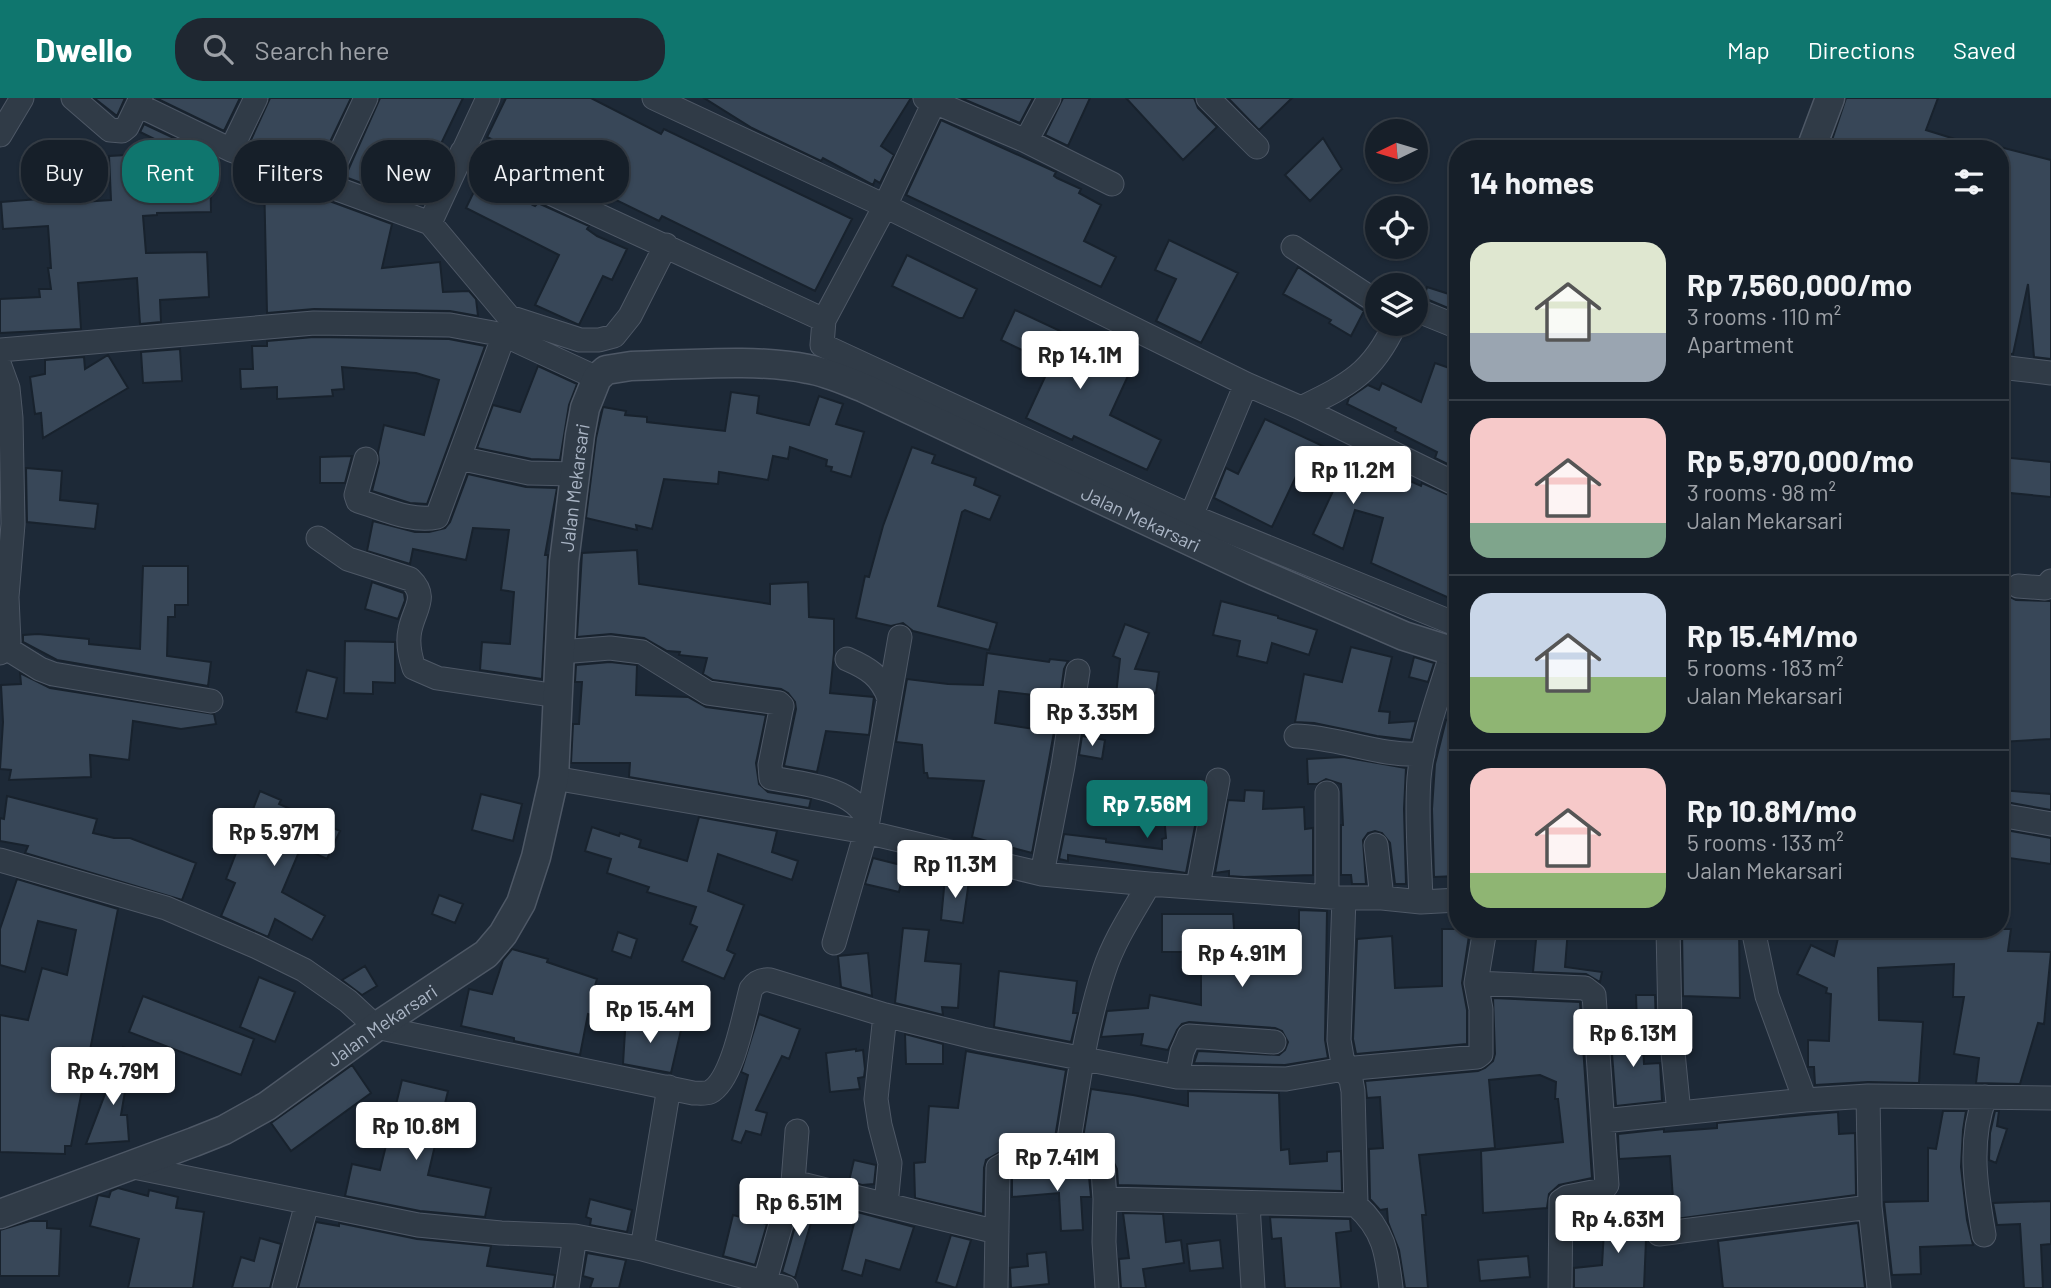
<!DOCTYPE html>
<meta charset="utf-8">
<style>
:root{--surface:#161f29;--page:#1f2731;--text:#f1f3f6;--muted:#9ea2a8;--line:#353d46;--accent:#0f766e}
body{margin:0;font-family:Barlow,sans-serif;background:var(--page);color:var(--text);height:100vh;display:flex;flex-direction:column;font-size:26px;white-space:nowrap}
*{box-sizing:border-box;margin:0}
p{font-size:23px;color:var(--muted)}
.icon{flex:none;width:38px;height:38px;fill:none;stroke:currentColor;stroke-width:2;stroke-linecap:round;stroke-linejoin:round}
.map{position:relative;flex:1;overflow:hidden}
.side{position:absolute;left:1449px;top:42px;width:560px;height:798px;display:flex;flex-direction:column;background:var(--surface);border-radius:28px;box-shadow:0 2px 5px #0004,0 0 0 2px var(--line)}
.side>*{flex:none}
.top-card{position:absolute;left:21px;top:42px;width:665px;height:63px;display:flex;gap:14px}
.needle{width:46px;rotate:265deg}
.fabs{position:absolute;left:1365px;top:21px;display:grid;gap:14px}
.fabs a{display:grid;place-items:center;width:63px;height:63px;border-radius:50%;background:var(--surface);box-shadow:0 2px 5px #0004,0 0 0 2px var(--line);font-size:35px}
.price{position:absolute;translate:-50% -60px;padding:0 16px;border-radius:7px;background:#fff;color:#222;font-size:23px;line-height:46px;filter:drop-shadow(0 2px 4px #0008)}
.price::after{content:'';position:absolute;left:50%;top:42px;width:21px;height:16px;margin-left:-10px;background:inherit;clip-path:polygon(0 0,100% 0,50% 100%)}
.price.selected{background:var(--accent);color:#fff}
ul{padding:0;list-style:none}
li{display:flex;align-items:center;gap:21px;height:175px;padding:0 21px}
li+li{border-top:2px solid var(--line)}
li span{display:grid;place-items:center;flex:none;width:196px;height:140px;border-radius:21px;color:#555}
li>.icon{margin-inline-start:auto}
span .icon{width:84px;height:84px;fill:#fffc;stroke-width:1}
li b{font-size:30px}
h2{display:flex;justify-content:space-between;align-items:center;height:84px;padding:0 21px;font-size:30px}
.pill{padding:0 24px;border-radius:28px;background:var(--surface);box-shadow:0 2px 5px #0004,0 0 0 2px var(--line);font-size:24px;line-height:63px}
.pill.selected{background:var(--accent);color:#fff}
header{display:flex;align-items:center;gap:42px;box-sizing:border-box;height:98px;padding:0 35px;background:var(--accent);color:#fff}
header strong{font-size:33px}
nav{display:flex;gap:38px;margin-inline-start:auto;font-size:24px}
.search{width:490px;height:63px;background:var(--page);display:flex;align-items:center;gap:18px;box-sizing:border-box;padding:0 24px;border-radius:28px;color:var(--muted);font-size:26px}
.map>svg:first-child{display:block}
</style>
<header>
<strong>Dwello</strong>
<div class="search"><svg class="icon" aria-label="search" viewBox="0 0 24 24"><circle cx="10" cy="10" r="6"/><path d="M15 15l6 6"/></svg>Search here</div>
<nav><a>Map</a><a>Directions</a><a>Saved</a></nav>
</header>
<div class="map">
<svg width="2051" height="1190" viewBox="0 0 2051 1190">
<rect width="100%" height="100%" fill="#1d2937"/>
<!-- building -->
<path fill="#384758" stroke="#18222d" stroke-width="2" d="M94,0H125L117,18Z
M156,0H240L224,33Z
M270,0H351L318,69L250,44Z
M380,0H463L413,104L345,79Z
M506,0H591L661,36L664,31L852,121L815,193L662,118L659,123L604,96L601,103L550,80L554,72L487,39Z
M704,0H911L881,48L894,57L880,85L875,82L873,87L823,60L821,63L752,30Z
M961,0H1033L1020,25Z
M1063,0H1090L1068,48L1045,37Z
M1126,0H1194L1198,10L1217,29L1183,62Z
M1228,0H1292L1259,32Z
M1846,0H1938L1926,32L1971,46L1970,51H1829Z
M941,22L1056,74L1054,78L1057,80L1081,91L1079,95L1101,107L1084,143L1116,159L1101,189L906,97Z
M144,26L210,57L211,114L157,115V117L143,118L146,155L207,154L209,199L160,202L161,224L140,226L137,180L78,185L81,231L0,235V201L40,199L39,191H51L48,170H51L48,128L3,131L1,104L52,100V106L111,102L109,58L181,54L140,34Z
M1323,40L1342,71L1310,103L1285,77Z
M2000,49L2051,62V261L2034,259L2028,186L2013,256L2000,255Z
M264,79L392,126L382,170L440,164L443,194L469,193L476,201L478,218L450,213L314,211L267,215Z
M480,81L535,108L538,105L589,128L587,131L597,138L627,151L612,182L603,178L579,227L535,207L559,157L466,110Z
M1169,142L1238,175L1201,245L1156,223L1176,181L1155,172Z
M907,157L977,191L963,220H959L892,188Z
M1298,169L1364,213L1351,238L1329,225L1331,222L1283,196Z
M1427,189L1452,197L1448,210L1424,200Z
M1015,212L1133,267L1110,317L1161,342L1147,372L1074,338L1072,342L1026,320L1051,266L1001,242Z
M314,239L449,241L485,248L427,406L410,405L372,393L379,365L378,354L384,327L424,337L439,282L416,275L342,269L344,291L332,292L333,298L277,301V289L241,291L240,271H253L252,248H267V243Z
M180,251L182,283L143,285L141,254Z
M108,257L128,290L43,340L41,315L35,316L30,279L45,276V262L84,259L85,271Z
M1435,265L1458,273V371L1435,360L1437,354L1395,333L1396,330L1347,306L1349,300L1368,287L1379,292L1382,285L1421,304Z
M538,268L577,286L569,307L560,362L531,361L477,350L493,307L520,314Z
M731,294L759,298L757,315L809,327L819,298L843,306L836,326L864,334L851,379L831,373L832,369L826,368L827,362L790,349L788,361L773,358L768,382L719,374L718,386L664,381L652,431L636,427L637,432L586,420L596,340L603,309L626,313L625,317L647,319V324L725,333Z
M1265,321L1408,388L1410,383L1421,388L1422,385L1458,401V504L1371,465L1383,420L1355,412L1343,451L1313,436L1334,391L1298,374L1272,429L1214,400L1226,370L1238,376Z
M912,349L935,357L932,365L976,380L974,387L1000,398L990,422L965,412L962,414L938,508L997,525L989,552L913,533L903,525L891,528L856,520L865,478L869,479L883,428Z
M352,358L345,385H320V359Z
M2000,359L2051,364V399L2000,394Z
M26,370L62,373L60,402L98,406L95,431L27,424Z
M468,376L526,389L557,390L545,457H548L542,581L480,572L482,544L510,546L514,494L501,492L509,432L473,430L466,462L413,451L410,466L367,453L373,423L415,434H429L445,430L450,424Z
M637,452L639,486L770,506V486L808,484L809,519L834,521V555L830,595L874,599L869,637L826,633L817,674L784,668L796,611L795,604L788,595L781,591L713,582L703,576L707,560L679,557L680,554L667,553L644,540L611,536L577,539L582,455Z
M143,468H188V507H175V519H168L167,558L211,564L208,588L57,562L23,544V537L38,536L89,541V546L140,551Z
M372,484L404,495L405,502L398,521L365,511Z
M2000,492L2005,493L2010,499L2016,502L2051,503V641L2000,644Z
M1221,503L1278,518V520L1317,532L1309,557L1272,545L1267,565L1237,558L1240,543L1213,537Z
M1125,526L1149,535L1135,571L1159,574L1156,595L1146,594L1144,610L1115,606L1120,561L1113,558Z
M345,543L395,544V585L373,584V596L344,595Z
M1351,549L1392,559L1379,613L1390,614L1389,625L1416,623L1411,642L1377,638L1314,625L1295,624L1304,576L1342,584Z
M987,555L1049,564L1050,561L1068,563L1064,571L1060,600L999,593L995,625L1054,634L1032,755L972,739L984,683L928,680L927,675H924L922,647L896,644L907,581L948,586L983,587Z
M1414,559L1434,565L1428,584L1409,579Z
M610,564L637,567L636,597L688,599L706,609L766,617L756,665L759,686L768,694L811,701L809,710L629,679L630,665H571L573,626H579L582,584H575L576,567Z
M307,572L337,580L327,621L296,614Z
M20,575L50,590L214,616L216,626L181,631L133,623L129,662L90,657L91,679L9,682L11,672L0,671L3,624L1,587L21,586Z
M1458,621V778L1434,779L1432,711L1435,666L1446,622Z
M1082,638L1105,642L1102,661L1079,657Z
M1343,659L1406,670L1404,711L1406,786H1395L1390,745L1382,735L1375,733L1368,735L1363,742L1366,786H1352L1351,777H1341V727H1343L1341,686L1326,681L1317,686H1308L1307,661Z
M1190,691L1191,702H1200L1186,775L1068,757V763L1059,761L1064,736L1106,741V744L1162,751V741L1166,740L1162,694Z
M1245,692L1264,693L1263,711L1304,709L1305,731L1313,730V777L1244,779L1229,778V773L1215,775L1228,702L1244,703Z
M2000,692L2051,696V712L2000,703Z
M260,693L281,702L279,706L340,733L327,761L301,749L282,794L325,818L312,842L275,821L268,839L221,818L235,785L226,781Z
M481,696L522,706L513,743L472,732Z
M7,698L97,721L93,735L114,740H130L196,765L182,802L25,755L28,748L0,743V720L4,721Z
M699,719L777,733L772,754L798,763L792,782L718,756L708,793L744,807L727,852L735,856L724,881L682,863L697,829L690,826L696,809L647,794L649,789L607,775L611,761L585,753L592,729L619,738L620,735L641,742L639,749L687,763Z
M2005,732L2051,740V766L2002,759Z
M873,760L905,768L899,794L865,786Z
M945,780L969,783L963,825L941,822Z
M17,781L118,811L71,1048H65V1056L0,1054V917L28,922L42,870L67,877L76,832L38,823L25,874L0,867V831Z
M439,797L463,806L455,825L432,816Z
M1299,812L1327,813L1325,942L1328,960L1285,967L1194,965L1198,953L1279,957L1285,952L1288,944L1282,933L1275,930L1189,924L1182,926L1177,932L1168,952L1141,947L1143,936L1101,939L1107,913L1148,910L1150,897L1201,907V854H1162V816H1233L1235,845L1299,841Z
M903,830L929,832L925,863L961,866L958,910L942,909L943,917L895,905Z
M1442,831H1470L1462,885L1467,912V946L1356,956L1353,941L1357,841L1392,838L1395,890L1442,888Z
M1537,831H1568L1565,869L1602,874L1600,884L1586,876L1533,874Z
M1682,831H1739L1740,900L1683,898Z
M1840,831H2011L2008,853L2051,854L2044,926L2038,925L2020,986L1976,985L1979,960L1954,956L1964,899H1953L1954,866L1878,870L1879,922L1923,924L1919,985L1868,984L1815,987L1814,969H1808V942L1829,943L1831,896L1826,895L1827,890L1797,876L1811,847L1834,858Z
M618,834L637,841L631,860L612,853Z
M512,851L548,861L547,864L597,881L593,894L621,903L616,924L588,916L580,957L514,943V940L461,928L469,891L492,896L503,862Z
M868,855L872,898L841,889L838,858Z
M365,868L377,888L362,897L342,882Z
M999,873L1077,883L1073,915H1078L1071,944L994,929Z
M259,879L295,894L275,944L240,929Z
M1636,897H1655L1656,926L1637,927Z
M143,898L254,941L241,977L129,934Z
M1493,900L1580,904L1592,1080L1559,1087L1549,1096L1547,1110L1483,1115L1481,1053L1563,1044L1558,1001H1555L1556,984L1540,977L1489,982L1495,1050L1419,1057L1426,1117H1422L1428,1190H1405L1399,1152L1388,1124L1387,1111L1380,1112L1370,1101L1369,1051L1383,1050L1380,999L1367,1000L1365,983L1478,973L1485,970L1493,963L1495,956Z
M759,916L800,931L789,961L782,958L756,1012L767,1015L761,1037L746,1033L741,1045L732,1042L748,977L741,974Z
M626,917L681,932L671,975L623,966Z
M1642,928L1644,966L1660,965L1662,1003L1616,1008L1610,929Z
M905,936L943,946V966H906Z
M123,949L132,952L121,1017H127L129,1043L86,1046Z
M856,951V953L863,952L865,971L864,979L858,980L860,991L830,994L826,955Z
M966,953L1066,972L1054,1046L1013,1047L986,1062L984,1070L983,1116L915,1100L914,1065L925,1064L929,1008L958,1010Z
M352,967L371,995L291,1053L271,1025Z
M402,982L448,993L428,1077L491,1090L485,1119L420,1113L345,1098L352,1066L380,1072Z
M1091,991L1133,997L1188,1008V993L1279,995L1281,1052L1289,1051L1290,1066L1327,1063V1054L1341,1053L1342,1093L1118,1087L1117,1071L1112,1061L1096,1049L1082,1046Z
M1943,1013H1966L1963,1032L1961,1069L1967,1122L1973,1147L1920,1149L1921,1176L1892,1177L1884,1104L1928,1103V1050L1936,1051Z
M1995,1013H1999L1997,1028L2007,1031L1996,1065L1989,1062L1990,1035Z
M1838,1014L1839,1036L1855,1035L1856,1097L1653,1124L1652,1102L1673,1101L1670,1058L1619,1061L1618,1036L1664,1031V1034L1717,1030V1025Z
M854,1062L876,1067L874,1086L862,1087L849,1083Z
M1083,1074L1089,1079L1091,1099H1081L1083,1132L1061,1133L1059,1095L1012,1099V1078L1018,1075Z
M118,1090L148,1098L149,1092L178,1099L176,1110L204,1114L193,1190H128L139,1141L90,1128L98,1097L109,1099L111,1093Z
M590,1101L632,1112L627,1134L590,1127L591,1121L586,1119Z
M803,1101L817,1104L795,1180L782,1174Z
M2051,1103V1146L2041,1147L2043,1190H2024L2020,1126L1997,1127L1993,1105Z
M857,1114L914,1129L900,1172L866,1162L862,1178L842,1172Z
M1123,1115L1163,1116L1166,1144L1181,1142L1184,1165L1143,1171L1146,1190H1121L1119,1161L1129,1160Z
M1605,1115L1647,1117L1644,1190H1574V1170L1602,1167Z
M733,1117L767,1126L755,1167L723,1158Z
M1270,1119L1350,1121L1351,1133L1336,1135L1341,1190H1285L1281,1140L1272,1141Z
M30,1123H47V1130L61,1131L59,1178H0V1132Z
M316,1124L339,1128V1125L417,1141L491,1148L487,1168L555,1177L553,1190H298Z
M1858,1125L1865,1190H1723L1718,1143Z
M951,1137L971,1142L956,1190L936,1184Z
M260,1140L281,1146L270,1190H232L241,1159L254,1163Z
M1220,1142L1223,1170L1190,1173L1187,1146Z
M1046,1154L1049,1186L1011,1190L1010,1170L1028,1168L1027,1156Z
M587,1155L626,1162L619,1190H590L593,1181L583,1178Z
M1528,1158L1530,1179L1480,1183L1478,1162Z"/>
<g fill="none" stroke-linecap="round" stroke-linejoin="round">
<defs>
<path id="minor" d="M73,0L110,32L122,33L127,29L141,0
M654,0L885,108L1246,286L1301,310L1458,387
M925,0L1026,43L1112,86
M936,0L885,108L824,222L822,247L1191,418L1458,527
M1208,0L1257,49
M138,7L231,52L430,125L509,219L580,242H599L614,238L630,218L666,147
M0,37L22,0
M1026,43L1049,0
M231,52L256,0
M462,54L824,222
M326,86L366,0
M430,125L488,0
M1293,149L1377,204
M1416,212L1458,229
M0,252L314,225L450,227L504,237
M0,268L8,290L11,320L13,426L7,499L9,544L5,552L0,555
M2000,269L2051,275
M1301,310C1348,287 1372,276 1395,226
M459,360L529,375L575,376
M366,361L356,397L358,403C382,410 412,425 437,419L504,237L597,280
M1191,418L1246,286
M318,440L348,461L410,481C429,499 414,511 410,532C407,545 410,558 414,570L437,580L558,598
M2018,488L2045,490L2051,483
M6,550L40,571L53,576L211,603
M560,554L610,550L642,554L708,595L779,605L782,608L781,612L770,667L771,680C804,686 852,689 868,722
M847,561C868,570 881,578 889,600
M1296,638C1339,639 1379,659 1423,656
M554,680L866,734L1042,776L1149,786L1344,800H1382L1421,804L1458,802
M1327,695V798
M2000,717L2051,726
M1376,747L1382,800
M0,762L166,810L257,849L304,872L348,903L376,929L693,995C699,995 705,996 710,994C733,982 744,916 751,891C756,884 761,881 770,882L885,917L982,941L1177,979L1286,981L1344,971L1477,959L1481,956V911L1476,885L1485,831
M1042,776L1063,668L1078,573
M1198,788L1218,682
M1344,800L1339,942L1344,971L1351,982L1353,993L1356,1107
M1421,804C1420,762 1416,721 1419,680C1423,637 1440,595 1452,554
M1668,831L1670,924L1679,1015
M1753,831L1767,898L1805,1002
M834,845L866,734L900,539
M1476,885L1585,890L1594,897L1607,1087L1603,1092L1567,1099L1561,1103L1560,1190
M885,917L876,1001L880,1027L890,1065L886,1107
M1177,979L1182,954L1189,938L1274,944
M1868,998L1870,1109L1879,1190
M1603,1023L1805,1002L1868,998L2051,1000
M1066,1059C1077,997 1084,933 1104,873C1114,842 1133,814 1149,786
M129,1068L418,1127L501,1135L575,1138L642,1151L786,1190
M793,1084L997,1134
M1105,1101L1104,1144L1107,1190
M1248,1106L1253,1190
M1659,1136L1870,1109
M1984,1137C1976,1091 1968,1044 1985,999
M642,1151L669,989
M765,1183L793,1084L797,1033
M284,1190L307,1105
M567,1190L575,1138
M996,1190L998,1070L1014,1061L1088,1060L1103,1072L1105,1101L1356,1107C1384,1132 1387,1155 1391,1190"/>
<g id="tertiary">
<path d="M1811,51L1830,0"/>
<path id="s1" d="M0,1116L194,1044L224,1032L267,1008L376,929L486,856L503,836L521,805L536,759L554,680L564,464L580,337L585,310L597,280L606,272L631,268C685,267 756,260 808,271C827,274 846,283 864,290L1254,473L1404,538L1458,555"/>
</g>
</defs>
<!-- minor casing -->
<use href="#minor" stroke="#4e5866" stroke-width="25"/>
<!-- tertiary casing -->
<use href="#tertiary" stroke="#4e5866" stroke-width="31"/>
<!-- minor -->
<use href="#minor" stroke="#303b47" stroke-width="23"/>
<!-- tertiary -->
<use href="#tertiary" stroke="#303b47" stroke-width="28"/>
</g>
<g text-anchor="middle" dominant-baseline="central" stroke-width="5" stroke-linejoin="round" paint-order="stroke">
<!-- street labels -->
<g font-size="19" fill="#aab5c5" stroke="#16202b">
<text stroke="none"><textPath href="#s1" startOffset="1038">Jalan Mekarsari</textPath></text>
<text stroke="none"><textPath href="#s1" startOffset="1731">Jalan Mekarsari</textPath></text>
<text stroke="none"><textPath href="#s1" startOffset="429">Jalan Mekarsari</textPath></text>
</g>
</g>
</svg>
<div class="fabs">
<a><svg class="needle" viewBox="-14 -14 28 28"><path d="M0-13l5 13h-10z" fill="#e53935"/><path d="M0 13l5-13h-10z" fill="#9ea2a8"/></svg></a>
<a><svg class="icon" aria-label="locate" viewBox="0 0 24 24"><circle cx="12" cy="12" r="6"/><path d="M12 2v4M12 18v4M2 12h4M18 12h4"/></svg></a>
<a><svg class="icon" aria-label="layers" viewBox="0 0 24 24"><path d="M12 4l9 5-9 5-9-5zM3 14l9 5 9-5"/></svg></a>
</div>
<b class="price" style="left:1080px;top:293px">Rp 14.1M</b>
<b class="price" style="left:1353px;top:408px">Rp 11.2M</b>
<b class="price" style="left:1092px;top:650px">Rp 3.35M</b>
<b class="price selected" style="left:1147px;top:742px">Rp 7.56M</b>
<b class="price" style="left:274px;top:770px">Rp 5.97M</b>
<b class="price" style="left:955px;top:802px">Rp 11.3M</b>
<b class="price" style="left:1242px;top:891px">Rp 4.91M</b>
<b class="price" style="left:650px;top:947px">Rp 15.4M</b>
<b class="price" style="left:1633px;top:971px">Rp 6.13M</b>
<b class="price" style="left:113px;top:1009px">Rp 4.79M</b>
<b class="price" style="left:416px;top:1064px">Rp 10.8M</b>
<b class="price" style="left:1057px;top:1095px">Rp 7.41M</b>
<b class="price" style="left:799px;top:1140px">Rp 6.51M</b>
<b class="price" style="left:1618px;top:1157px">Rp 4.63M</b>
<div class="top-card">
<a class="pill">Buy</a>
<a class="pill selected">Rent</a>
<a class="pill">Filters</a>
<a class="pill">New</a>
<a class="pill">Apartment</a>
</div>
<section class="side">
<h2>14 homes<svg class="icon" aria-label="filters" viewBox="0 0 24 24"><path d="M4 7h16M4 17h16"/><circle cx="9" cy="7" r="2"/><circle cx="15" cy="17" r="2"/></svg></h2>
<ul>
<li><span style="background:linear-gradient(#dfe7d0 65%,#9aa5b1 0)"><svg class="icon" aria-label="home" viewBox="0 0 24 24"><path d="M3 11l9-7 9 7M6 9v11h12V9"/></svg></span><div><b>Rp 7,560,000/mo</b><p>3 rooms · 110 m²</p><p>Apartment</p></div></li>
<li><span style="background:linear-gradient(#f6c9c9 75%,#7fa58c 0)"><svg class="icon" aria-label="home" viewBox="0 0 24 24"><path d="M3 11l9-7 9 7M6 9v11h12V9"/></svg></span><div><b>Rp 5,970,000/mo</b><p>3 rooms · 98 m²</p><p>Jalan Mekarsari</p></div></li>
<li><span style="background:linear-gradient(#c9d6e8 60%,#8fb573 0)"><svg class="icon" aria-label="home" viewBox="0 0 24 24"><path d="M3 11l9-7 9 7M6 9v11h12V9"/></svg></span><div><b>Rp 15.4M/mo</b><p>5 rooms · 183 m²</p><p>Jalan Mekarsari</p></div></li>
<li><span style="background:linear-gradient(#f6c9c9 75%,#8fb573 0)"><svg class="icon" aria-label="home" viewBox="0 0 24 24"><path d="M3 11l9-7 9 7M6 9v11h12V9"/></svg></span><div><b>Rp 10.8M/mo</b><p>5 rooms · 133 m²</p><p>Jalan Mekarsari</p></div></li>
</ul>
</section>
</div>
